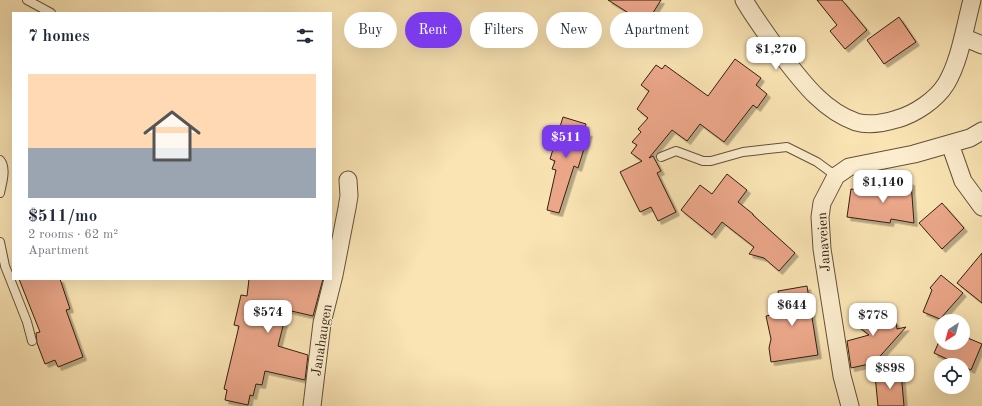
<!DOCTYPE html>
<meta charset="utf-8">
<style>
:root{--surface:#fff;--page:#f6f6f7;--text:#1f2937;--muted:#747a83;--line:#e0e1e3;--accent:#7c3aed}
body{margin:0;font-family:"Old Standard TT",serif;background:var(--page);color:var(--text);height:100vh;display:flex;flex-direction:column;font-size:15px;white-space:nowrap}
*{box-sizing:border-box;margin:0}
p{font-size:13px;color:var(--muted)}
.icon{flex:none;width:22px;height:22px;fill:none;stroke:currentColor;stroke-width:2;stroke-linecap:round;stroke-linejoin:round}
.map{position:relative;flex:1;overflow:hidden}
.details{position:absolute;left:12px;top:12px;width:320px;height:268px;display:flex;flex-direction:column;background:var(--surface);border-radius:0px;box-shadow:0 4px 16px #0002}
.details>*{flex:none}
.top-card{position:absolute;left:344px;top:12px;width:380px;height:36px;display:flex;gap:8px}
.needle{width:26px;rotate:216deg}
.tools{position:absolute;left:934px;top:314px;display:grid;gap:8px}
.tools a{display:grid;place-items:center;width:36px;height:36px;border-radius:50%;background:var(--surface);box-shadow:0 4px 16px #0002;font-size:20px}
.price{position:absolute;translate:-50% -34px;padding:0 9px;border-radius:8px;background:#fff;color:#222;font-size:13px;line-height:26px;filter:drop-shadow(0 1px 2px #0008)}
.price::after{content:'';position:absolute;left:50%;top:24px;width:12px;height:9px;margin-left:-6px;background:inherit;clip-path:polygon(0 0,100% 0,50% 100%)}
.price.current{background:var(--accent);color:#fff}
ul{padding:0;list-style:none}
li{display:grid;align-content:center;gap:8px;height:212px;padding:0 16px}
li+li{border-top:1px solid var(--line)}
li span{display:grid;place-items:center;height:124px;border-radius:0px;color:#555}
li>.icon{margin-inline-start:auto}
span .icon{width:72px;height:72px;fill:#fffc;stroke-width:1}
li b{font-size:17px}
h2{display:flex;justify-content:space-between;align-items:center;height:48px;padding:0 16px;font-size:17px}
.pill{padding:0 14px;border-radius:18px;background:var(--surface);box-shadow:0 4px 16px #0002;font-size:14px;line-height:36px}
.pill.current{background:var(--accent);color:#fff}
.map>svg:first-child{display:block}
</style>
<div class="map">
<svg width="982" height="406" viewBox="0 0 982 406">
<defs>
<filter id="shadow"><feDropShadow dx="3.5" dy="3.5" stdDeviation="0" flood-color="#0004"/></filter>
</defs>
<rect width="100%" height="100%" fill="#fae4b4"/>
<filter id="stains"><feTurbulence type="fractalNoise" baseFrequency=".005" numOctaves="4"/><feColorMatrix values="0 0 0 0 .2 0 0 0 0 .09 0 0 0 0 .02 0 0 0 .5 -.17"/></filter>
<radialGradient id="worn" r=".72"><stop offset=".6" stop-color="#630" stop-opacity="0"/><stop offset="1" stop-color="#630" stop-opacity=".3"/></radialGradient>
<!-- building -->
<path fill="#eca78a" stroke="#32200f" filter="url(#shadow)" d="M608,0H661L646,24Z
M817,0H842L867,30L845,49L830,31L837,25Z
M899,17L916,42L884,64L867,40Z
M735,59L761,78L756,85L767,94L757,108L753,105L724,142L700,124L687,141L672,130L649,158L653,156L661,171L657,173L676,212L658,221L651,207L640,212L620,172L642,161L631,153L637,145L632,142L641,132L638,129L648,118L637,109L649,91L641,85L656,65L662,69L665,65L708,96Z
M563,117L586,124L584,132L589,133L578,168L574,166L559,213L547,210L556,170L552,169L555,161L550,159Z
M727,174L747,190L738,202L753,214V215L795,253L779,271L764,258L749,254L754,247L722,222L712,235L681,210L700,185L712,194Z
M892,179L911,182L914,223L891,219L890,223L847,217L851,189L890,195Z
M942,203L964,228L942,249L919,223Z
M982,253V303L957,283Z
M941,275L963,293L940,319L923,312L932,290L930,288Z
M19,279H60L70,309L66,310L83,357L58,367L55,360L45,364L37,343L36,333L40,332Z
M249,279H323L313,316L287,310L278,346L308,355L305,380L265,371L262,385L256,384L253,396L250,395L248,405L225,400L227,390L224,389L239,326L234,325L241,295L247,296Z
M807,286L818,355L771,362L769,348L771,339L766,316L781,313L778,291Z
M874,303L896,323L897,329L906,327L874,363L851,368L847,341L869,335L855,324Z
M963,336L982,344L971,370L963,366V365H960L934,353L941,337V343H963Z
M901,372L904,406H878L875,375Z"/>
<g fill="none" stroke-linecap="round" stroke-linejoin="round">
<defs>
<path id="lane" d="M27,0L51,13
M661,157L676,151L703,161H711L743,152L787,147L817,162L836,176
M0,160C7,168 2,183 0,193
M0,242L5,266L27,322L32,341"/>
<path id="street" d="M744,0C755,19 768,36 780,53C801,80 822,110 856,122C869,126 884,123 897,119C915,114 936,100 946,84C960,61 965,26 972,0
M963,37L982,45
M950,144L963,181L982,207
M312,406L322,323L334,275L347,208L349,196L348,180
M850,406L842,376L822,249L820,217L822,203L836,176L849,167L914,154L970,138L982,131"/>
</defs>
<!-- lane casing -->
<use href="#lane" stroke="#645138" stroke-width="10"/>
<!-- street casing -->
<use href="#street" stroke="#645138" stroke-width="19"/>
<!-- lane -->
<use href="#lane" stroke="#fcedce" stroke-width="8"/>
<!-- street -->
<use href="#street" stroke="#fcedce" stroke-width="17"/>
</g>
<g text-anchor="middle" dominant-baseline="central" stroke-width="3" stroke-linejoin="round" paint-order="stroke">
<!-- street labels -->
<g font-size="14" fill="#32200f" stroke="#fcedce">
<text transform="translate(824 242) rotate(-94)">Janaveien</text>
<text transform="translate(322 340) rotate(-81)">Janahaugen</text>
</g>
</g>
<rect width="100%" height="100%" filter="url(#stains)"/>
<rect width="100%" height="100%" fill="url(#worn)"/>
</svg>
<div class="tools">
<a><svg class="needle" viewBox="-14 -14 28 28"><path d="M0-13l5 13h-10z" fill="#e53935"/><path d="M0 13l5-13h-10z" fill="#747a83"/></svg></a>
<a><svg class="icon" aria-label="locate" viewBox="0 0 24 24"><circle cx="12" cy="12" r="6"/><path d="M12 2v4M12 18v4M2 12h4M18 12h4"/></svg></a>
</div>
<b class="price" style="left:776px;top:71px">$1,270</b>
<b class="price current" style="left:566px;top:159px">$511</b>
<b class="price" style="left:883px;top:204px">$1,140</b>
<b class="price" style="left:792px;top:327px">$644</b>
<b class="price" style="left:268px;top:334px">$574</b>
<b class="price" style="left:873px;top:337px">$778</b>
<b class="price" style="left:890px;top:390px">$898</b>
<div class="top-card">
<a class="pill">Buy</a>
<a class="pill current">Rent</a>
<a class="pill">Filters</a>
<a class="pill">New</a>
<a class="pill">Apartment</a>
</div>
<section class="details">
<h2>7 homes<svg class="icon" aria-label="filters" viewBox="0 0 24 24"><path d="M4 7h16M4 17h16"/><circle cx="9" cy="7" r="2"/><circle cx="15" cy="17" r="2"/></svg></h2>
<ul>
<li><span style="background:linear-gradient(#ffd9b3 60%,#9aa5b1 0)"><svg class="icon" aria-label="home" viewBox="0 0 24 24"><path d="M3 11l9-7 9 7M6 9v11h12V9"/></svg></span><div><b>$511/mo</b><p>2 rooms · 62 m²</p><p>Apartment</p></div></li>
</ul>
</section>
</div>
